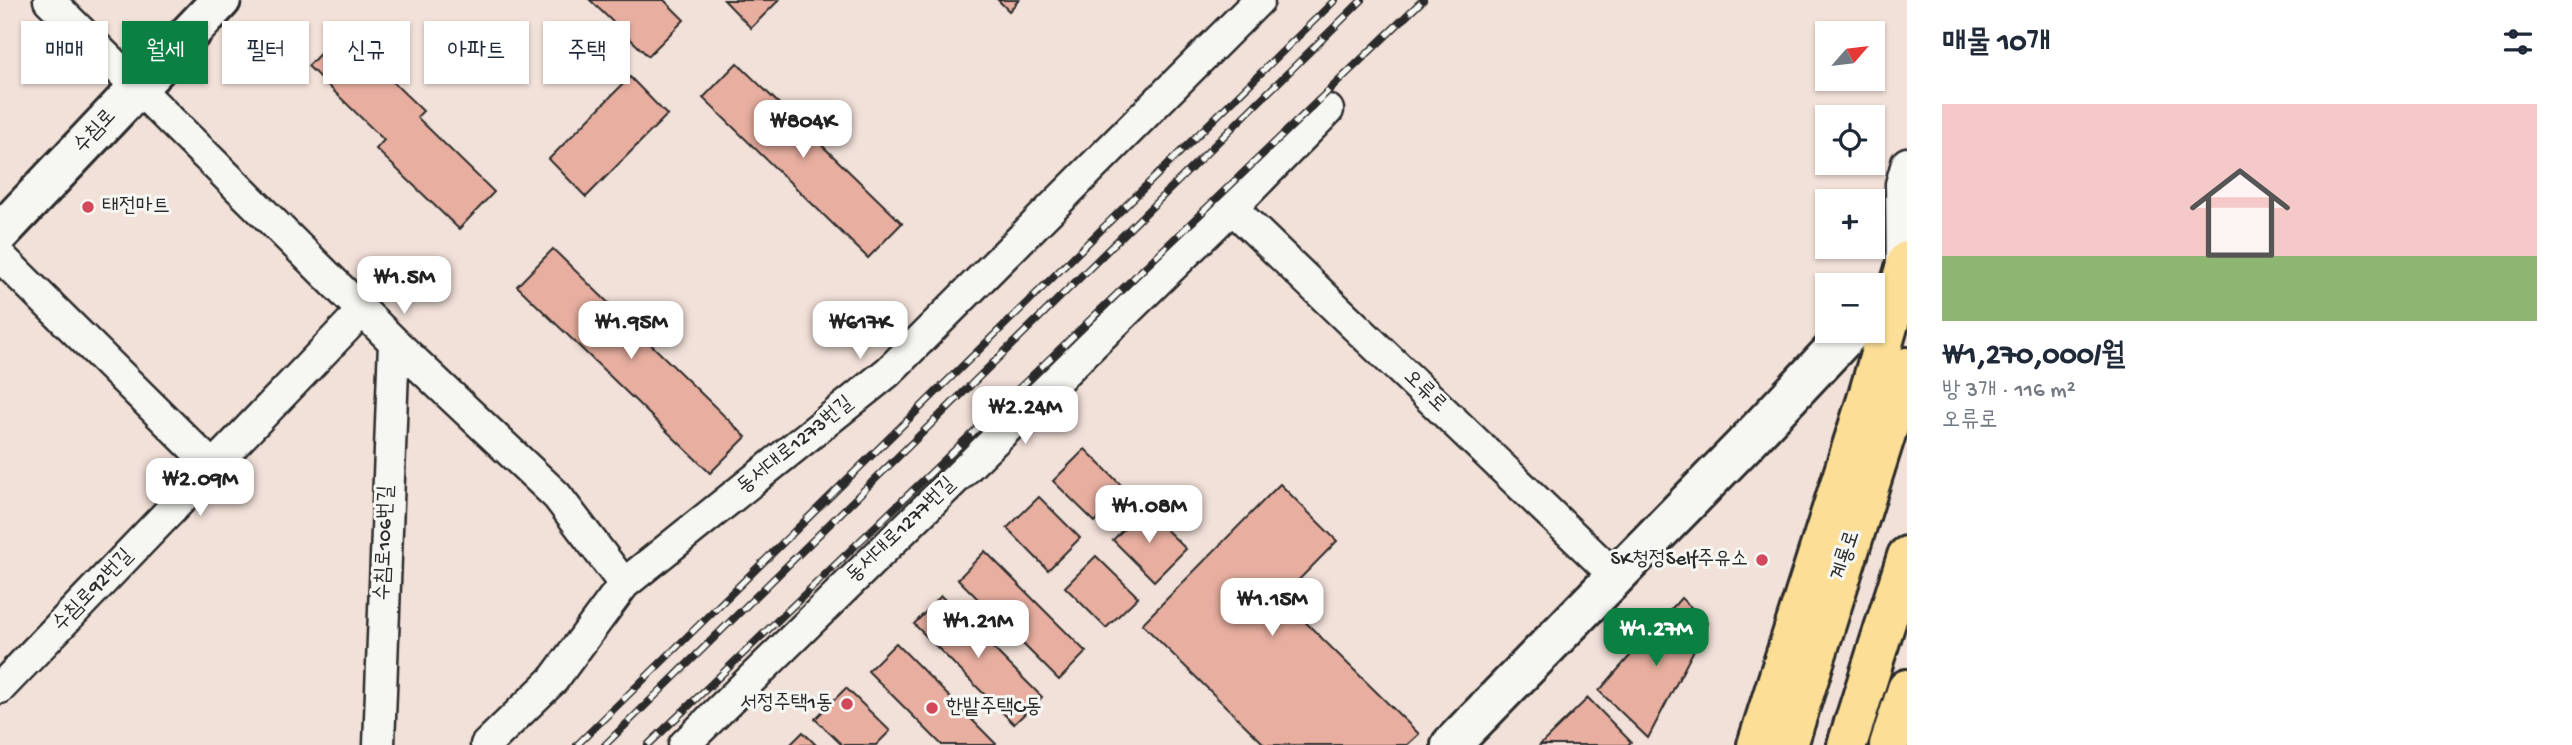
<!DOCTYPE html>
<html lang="ko">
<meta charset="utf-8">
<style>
:root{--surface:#fff;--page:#f2f2f3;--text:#1f2937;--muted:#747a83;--line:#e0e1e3;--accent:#0b8043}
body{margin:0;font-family:"Gochi Hand","Poor Story",sans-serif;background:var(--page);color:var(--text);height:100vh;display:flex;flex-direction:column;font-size:26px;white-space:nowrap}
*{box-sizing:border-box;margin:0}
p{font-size:23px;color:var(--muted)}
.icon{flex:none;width:38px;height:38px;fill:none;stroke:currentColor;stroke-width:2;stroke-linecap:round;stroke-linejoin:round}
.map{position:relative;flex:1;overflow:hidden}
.details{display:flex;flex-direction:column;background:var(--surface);width:665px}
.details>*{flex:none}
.top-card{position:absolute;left:21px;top:21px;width:665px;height:63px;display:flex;gap:14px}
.needle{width:46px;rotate:62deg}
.buttons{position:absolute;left:1815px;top:21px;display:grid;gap:14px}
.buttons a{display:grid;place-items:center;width:70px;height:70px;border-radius:0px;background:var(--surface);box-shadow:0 2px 5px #0004;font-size:35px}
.price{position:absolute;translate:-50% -60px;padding:0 16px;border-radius:14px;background:#fff;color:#222;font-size:23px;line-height:46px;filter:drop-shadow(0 2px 4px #0008)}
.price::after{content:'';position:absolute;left:50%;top:42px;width:21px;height:16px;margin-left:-10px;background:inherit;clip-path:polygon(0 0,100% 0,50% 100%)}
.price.on{background:var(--accent);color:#fff}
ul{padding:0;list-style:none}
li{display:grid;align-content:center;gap:14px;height:371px;padding:0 35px}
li+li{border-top:2px solid var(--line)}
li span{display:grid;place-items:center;height:217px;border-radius:0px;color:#555}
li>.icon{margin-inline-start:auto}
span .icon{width:126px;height:126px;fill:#fffc;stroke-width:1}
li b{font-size:30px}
h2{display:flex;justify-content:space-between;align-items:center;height:84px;padding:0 35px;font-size:30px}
.chip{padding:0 24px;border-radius:0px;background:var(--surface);box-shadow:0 2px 5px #0004;font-size:24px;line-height:63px}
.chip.on{background:var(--accent);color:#fff}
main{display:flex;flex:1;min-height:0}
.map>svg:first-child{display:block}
</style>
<main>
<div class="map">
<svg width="1907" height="745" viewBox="0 0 1907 745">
<rect width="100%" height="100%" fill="#f2e1d9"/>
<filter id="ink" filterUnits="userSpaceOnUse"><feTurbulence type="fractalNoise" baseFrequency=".0143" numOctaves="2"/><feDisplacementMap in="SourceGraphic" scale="14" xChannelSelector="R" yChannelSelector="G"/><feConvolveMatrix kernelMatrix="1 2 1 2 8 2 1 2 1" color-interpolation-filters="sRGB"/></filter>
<g filter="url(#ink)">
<!-- building -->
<path fill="#e8afa0" stroke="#2b2b2b" stroke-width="2" d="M590,0H664L684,20L648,56Z
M724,0H779L751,28Z
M998,0H1019L1009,11Z
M341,32L423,111L417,117L494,192L459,229L376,149L384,140L308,66Z
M737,63L902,223L868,258L703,98Z
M630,77L667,115L586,197L549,159Z
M553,249L746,437L710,473L517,286Z
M1085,449L1126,490L1095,522L1053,481Z
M1280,484L1337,541L1281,598L1419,734L1407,745H1265L1142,624Z
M1039,497L1080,538L1048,570L1007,528Z
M1144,508L1186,549L1154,581L1113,540Z
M985,551L1086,652L1059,680L958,579Z
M1096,556L1138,597L1106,628L1065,587Z
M941,596L1042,697L1014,724L914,624Z
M1681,598L1708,623L1648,738L1599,691Z
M896,643L996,744L995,745H942L868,671Z
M846,688L890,731L876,745H842L815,719Z
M1588,698L1631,742L1628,745H1540Z
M803,732L816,745H790Z"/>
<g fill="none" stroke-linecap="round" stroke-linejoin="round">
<defs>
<path id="minor" d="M49,0L394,342L557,496L624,584
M1232,208L1615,576
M0,256L213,467
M1902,277L1901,184L1907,163
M0,688L362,311
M379,745L394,342
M486,745L553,680L624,584L888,372L1259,0
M684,745L1232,208L1328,110"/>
<path id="tertiary" d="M1451,745L1743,446L1851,331"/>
<path id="secondary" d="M0,233L221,0"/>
<path id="primary" d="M1757,745L1867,399L1907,261
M1788,745L1907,367
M1847,745L1907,556
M1889,745L1907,689"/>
</defs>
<!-- minor casing -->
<use href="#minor" stroke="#2b2b2b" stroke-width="35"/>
<!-- tertiary casing -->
<use href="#tertiary" stroke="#2b2b2b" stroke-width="44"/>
<!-- secondary casing -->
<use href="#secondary" stroke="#2b2b2b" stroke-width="44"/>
<!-- primary casing -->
<use href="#primary" stroke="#2b2b2b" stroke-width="44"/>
<!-- minor -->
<use href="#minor" stroke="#f6f6f2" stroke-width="30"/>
<!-- tertiary -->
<use href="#tertiary" stroke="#f6f6f2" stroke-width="38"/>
<!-- secondary -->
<use href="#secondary" stroke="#f6f6f2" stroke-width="38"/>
<!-- primary -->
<use href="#primary" stroke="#fcde96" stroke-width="38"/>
<defs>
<path id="rail" d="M577,745L1335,0
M605,745L1362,0
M648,745L1423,0"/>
</defs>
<!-- rail casing -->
<use href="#rail" stroke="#2b2b2b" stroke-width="8"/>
<!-- rail -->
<use href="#rail" stroke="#f6f6f2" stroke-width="5" stroke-dasharray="16" stroke-linecap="butt"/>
</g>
</g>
<!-- markers -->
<g fill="#d1495b" stroke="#f6f6f2" stroke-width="2.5">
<circle cx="88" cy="207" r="7"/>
<circle cx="1762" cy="560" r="7"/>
<circle cx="847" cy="704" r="7"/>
<circle cx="932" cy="708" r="7"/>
</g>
<g text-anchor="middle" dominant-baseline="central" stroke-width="6" stroke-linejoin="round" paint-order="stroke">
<!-- street labels -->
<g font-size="21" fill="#2b2b2b" stroke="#f6f6f2">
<text transform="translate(96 132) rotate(-47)">수침로</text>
<text transform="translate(1424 392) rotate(44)">오류로</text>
<text transform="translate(796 446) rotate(-39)">동서대로1273번길</text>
<text transform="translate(902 531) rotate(-44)">동서대로1277번길</text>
<text transform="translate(386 543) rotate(-88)">수침로106번길</text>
<text transform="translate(1847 556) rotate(-72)">계룡로</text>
<text transform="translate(94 591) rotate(-46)">수침로92번길</text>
</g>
<!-- poi labels -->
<g font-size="21" fill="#2b2b2b" stroke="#f6f6f2" text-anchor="start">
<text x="102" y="207">태전마트</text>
<text x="1748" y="560" text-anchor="end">SK청정Self주유소</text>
<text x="833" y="704" text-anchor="end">서정주택1동</text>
<text x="946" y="708">한밭주택C동</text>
</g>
</g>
</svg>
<div class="buttons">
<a><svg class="needle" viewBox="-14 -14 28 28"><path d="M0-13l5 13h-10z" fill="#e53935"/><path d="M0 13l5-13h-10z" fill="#747a83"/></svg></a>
<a><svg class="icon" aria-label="locate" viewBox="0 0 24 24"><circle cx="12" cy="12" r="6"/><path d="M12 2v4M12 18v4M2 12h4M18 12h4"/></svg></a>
<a>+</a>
<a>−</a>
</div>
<b class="price" style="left:803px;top:160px">₩804K</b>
<b class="price" style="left:404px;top:316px">₩1.5M</b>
<b class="price" style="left:631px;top:361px">₩1.95M</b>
<b class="price" style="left:860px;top:361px">₩617K</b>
<b class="price" style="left:1025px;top:446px">₩2.24M</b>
<b class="price" style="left:200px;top:518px">₩2.09M</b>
<b class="price" style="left:1149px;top:545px">₩1.08M</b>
<b class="price" style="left:1272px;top:638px">₩1.15M</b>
<b class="price" style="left:978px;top:660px">₩1.21M</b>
<b class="price on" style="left:1656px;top:668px">₩1.27M</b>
<div class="top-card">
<a class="chip">매매</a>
<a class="chip on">월세</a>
<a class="chip">필터</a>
<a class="chip">신규</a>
<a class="chip">아파트</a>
<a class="chip">주택</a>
</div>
</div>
<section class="details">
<h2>매물 10개<svg class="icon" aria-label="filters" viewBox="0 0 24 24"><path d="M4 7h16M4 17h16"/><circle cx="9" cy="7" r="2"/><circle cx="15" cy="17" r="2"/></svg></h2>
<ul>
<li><span style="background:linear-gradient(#f6c9c9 70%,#8fb573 0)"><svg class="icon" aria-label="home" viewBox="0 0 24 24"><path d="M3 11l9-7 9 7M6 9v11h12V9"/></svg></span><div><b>₩1,270,000/월</b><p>방 3개 · 116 m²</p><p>오류로</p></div></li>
</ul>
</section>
</main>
